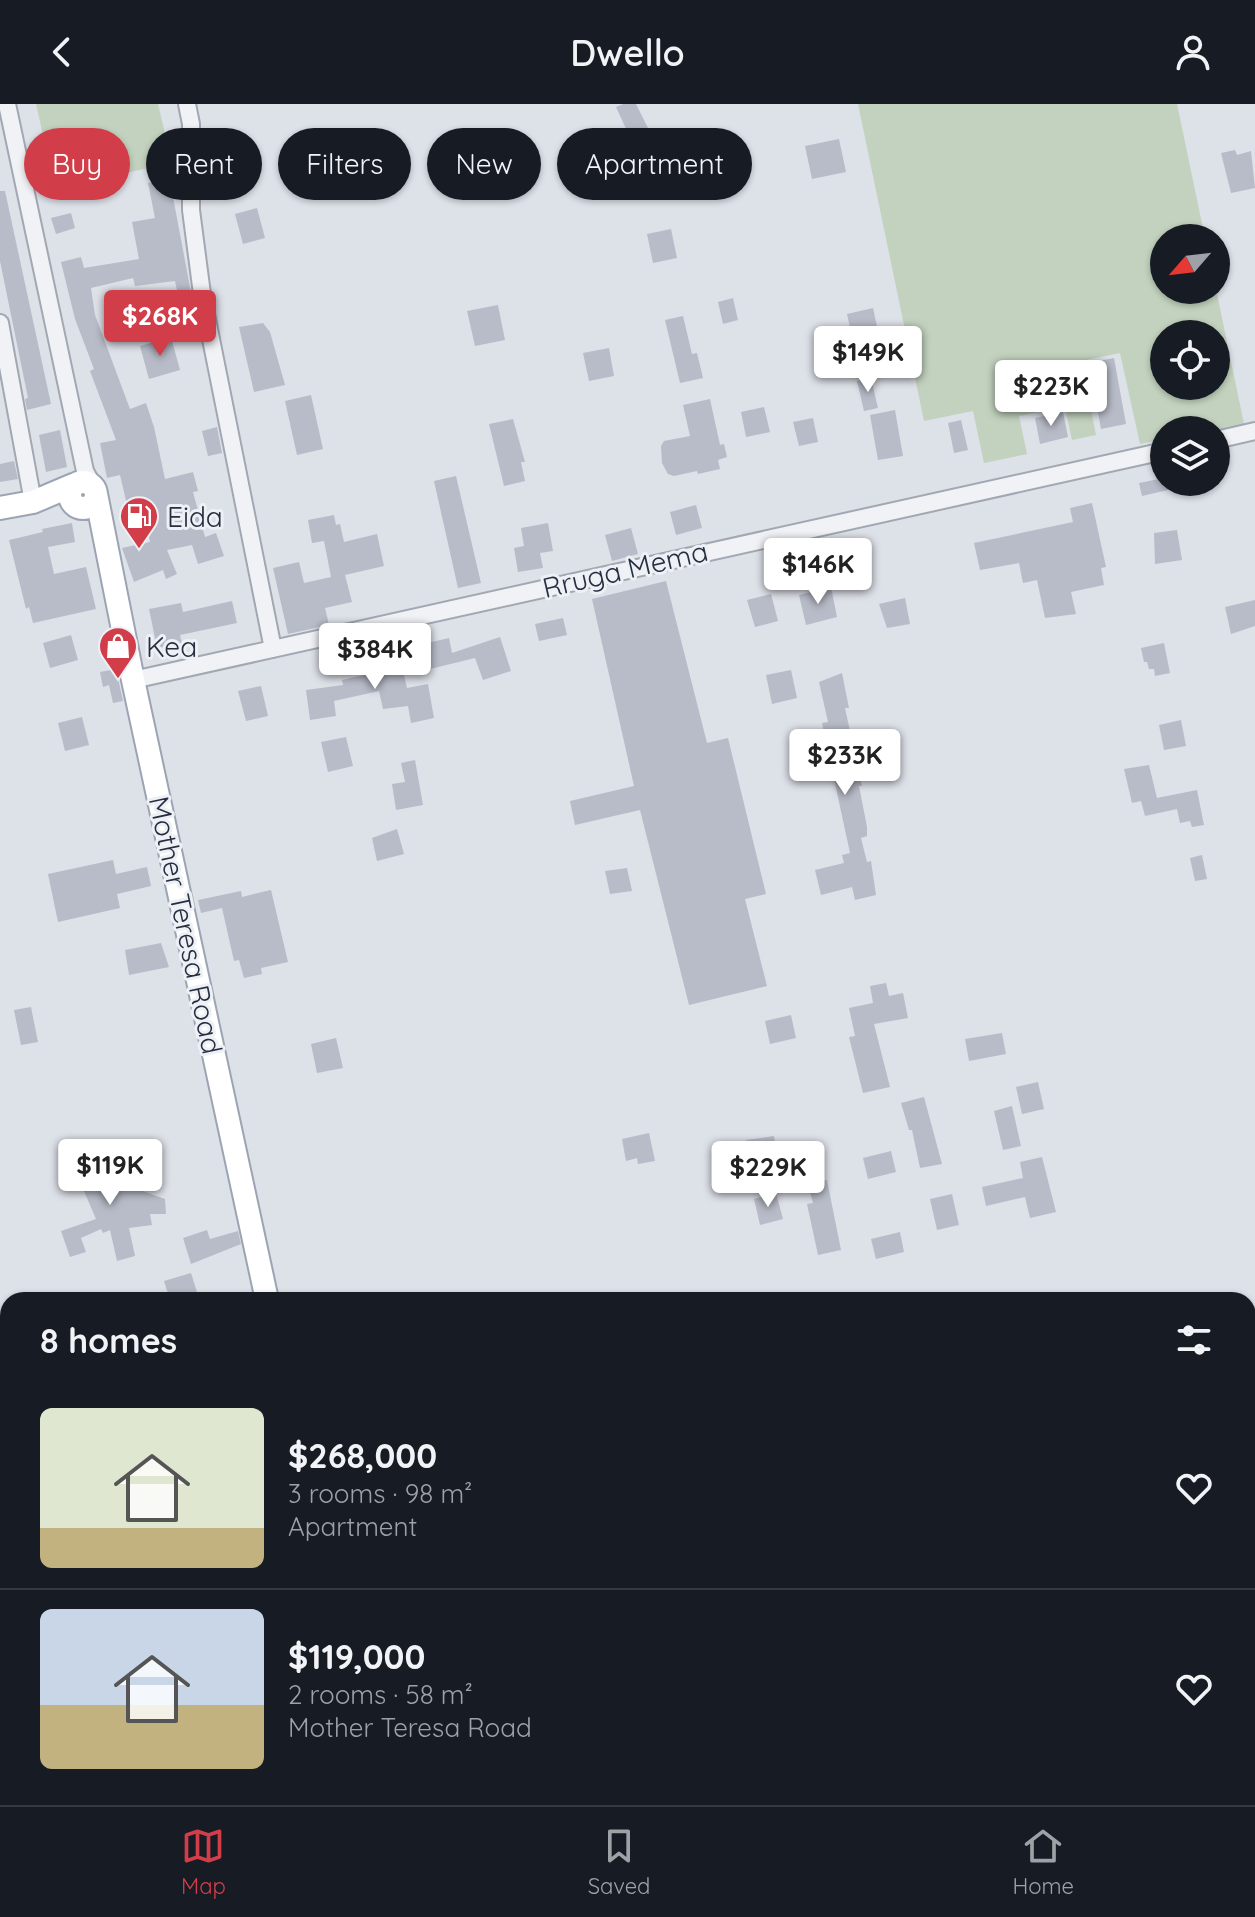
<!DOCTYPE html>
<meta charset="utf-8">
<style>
:root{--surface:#171b24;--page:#20242c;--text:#f1f3f6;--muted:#9ea1a6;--line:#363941;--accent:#d13e4a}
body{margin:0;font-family:Quicksand,sans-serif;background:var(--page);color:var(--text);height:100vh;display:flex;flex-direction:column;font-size:30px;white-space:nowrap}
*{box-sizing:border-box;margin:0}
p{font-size:26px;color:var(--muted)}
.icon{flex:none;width:44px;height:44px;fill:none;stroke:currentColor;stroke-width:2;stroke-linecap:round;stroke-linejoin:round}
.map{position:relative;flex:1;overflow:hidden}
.side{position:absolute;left:0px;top:1188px;width:1256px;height:514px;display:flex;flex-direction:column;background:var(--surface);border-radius:24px 24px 0 0;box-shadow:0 2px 6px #0004}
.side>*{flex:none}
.hud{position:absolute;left:24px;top:24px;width:800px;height:72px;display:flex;gap:16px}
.needle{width:52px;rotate:242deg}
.fabs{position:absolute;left:1150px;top:120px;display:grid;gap:16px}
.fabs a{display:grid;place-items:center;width:80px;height:80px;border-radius:50%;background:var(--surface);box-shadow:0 2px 6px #0004;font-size:40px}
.price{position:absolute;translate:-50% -68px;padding:0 18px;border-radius:8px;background:#fff;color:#222;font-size:26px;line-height:52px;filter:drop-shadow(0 2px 4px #0008)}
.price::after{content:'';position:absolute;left:50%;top:48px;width:24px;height:18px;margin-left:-12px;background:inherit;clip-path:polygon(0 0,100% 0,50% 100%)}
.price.current{background:var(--accent);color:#fff}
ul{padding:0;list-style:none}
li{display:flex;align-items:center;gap:24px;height:200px;padding:0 40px}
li+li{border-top:2px solid var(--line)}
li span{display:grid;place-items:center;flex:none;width:224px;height:160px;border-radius:12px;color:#555}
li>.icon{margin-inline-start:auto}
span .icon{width:96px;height:96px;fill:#fffc;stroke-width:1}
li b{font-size:34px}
h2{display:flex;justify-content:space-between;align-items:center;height:96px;padding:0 40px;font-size:34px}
.pill{padding:0 28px;border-radius:36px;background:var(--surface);box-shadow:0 2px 6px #0004;font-size:28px;line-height:72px}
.pill.current{background:var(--accent);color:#fff}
header{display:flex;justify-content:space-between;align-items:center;height:104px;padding:0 40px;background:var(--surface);font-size:36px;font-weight:600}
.menu{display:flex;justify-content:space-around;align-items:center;height:112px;border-top:2px solid var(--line);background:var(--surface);font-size:22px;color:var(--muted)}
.menu a{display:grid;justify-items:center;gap:4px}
.menu .current{color:var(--accent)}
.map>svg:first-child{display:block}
</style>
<header><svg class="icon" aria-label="back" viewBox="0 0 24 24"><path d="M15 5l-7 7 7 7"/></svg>Dwello<svg class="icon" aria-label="person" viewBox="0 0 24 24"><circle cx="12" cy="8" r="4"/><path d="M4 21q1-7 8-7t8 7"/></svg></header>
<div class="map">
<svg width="1255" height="1701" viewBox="0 0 1255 1701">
<rect width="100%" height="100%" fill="#dde1e8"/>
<!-- green -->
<path fill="#c2d2be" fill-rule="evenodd" d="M36,0H158L172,59L55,84Z
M858,0H1177L1205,134H1164V186L1216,185L1245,325L1216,331V326H1164V335L1140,340L1120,249L1081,257L1096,331L1072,336L1065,303L1019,312L1027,350L984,359L973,307L924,317ZM1164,230H1216V282H1164Z"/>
<!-- building -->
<path fill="#b8bcc8" d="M623,0H636L652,32L646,36L654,70L649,71L644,61L633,63L629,45L635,44L616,3Z
M839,35L846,68L812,75L805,42Z
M1235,46L1237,51L1251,47L1255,84L1231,89L1221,49Z
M174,69L178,92L173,93L196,215L183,217L175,177L135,182L133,174L91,184L95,211L130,305L146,299L154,323L165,375L193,368L198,387L193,388L205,433L216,429L224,452L198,460L192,441L167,446L177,470L166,475L163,466L134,478L122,444L150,438L143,401L128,405L120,371L107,374L100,339L116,336L90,267L94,265L75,215L61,158L81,153L84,164L139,155L132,118L155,114L148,79L152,78L151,73Z
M0,87H5L51,300L27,306L25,295L28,294L0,157Z
M257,104L265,134L243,140L235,110Z
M71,109L75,124L56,130L51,114Z
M671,125L677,154L653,159L647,130Z
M733,194L738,216L723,220L718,198Z
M498,201L505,236L475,242L467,207Z
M873,204L879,232L853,237L847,210Z
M683,212L692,250L697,249L703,274L680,279L665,216Z
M263,219L270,228L285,281L254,288L239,223Z
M171,233L180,266L149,275L140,242Z
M609,244L614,272L589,277L583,249Z
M1114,254L1126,320L1101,325L1089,259Z
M871,274L878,304L864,307L857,277Z
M311,291L323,345L297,351L285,297Z
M710,295L720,341L724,340L727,353L718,356L720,365L698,370L697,367L674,372L668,370L662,359L661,342L664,337L690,332L683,301Z
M764,303L770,328L746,333L741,308Z
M895,306L903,352L878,356L870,311Z
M1063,308L1068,333L1040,340L1035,314Z
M813,314L818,338L799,342L793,318Z
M513,315L525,358H521L525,377L504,382L489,320Z
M961,316L968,346L954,349L948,319Z
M217,323L222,349L208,352L202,327Z
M60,326L67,363L46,368L39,331Z
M14,357L18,375L0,378V360Z
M456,372L481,479L458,484L434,377Z
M1164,374L1168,386L1142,392L1139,379Z
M1092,399L1106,463L1101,464L1104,481L1071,488L1076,510L1045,514L1037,476L1023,479L1019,459L980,466L974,439L1073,418L1070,404Z
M696,401L702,424L676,431L670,408Z
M334,411L336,421L340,420L344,438L377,430L384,462L345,471L352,498L325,504L329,521L288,530L273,464L299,458L304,479L331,473L324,437L312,439L308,416Z
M72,419L75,438L48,443L54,470L86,463L96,505L33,519L29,503L26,505L9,436L43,428L42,425Z
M548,419L553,447L540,449L543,464L518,468L514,444L524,442L521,424Z
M631,424L638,450L612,457L605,431Z
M1177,426L1182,456L1155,460L1154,429Z
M666,477L707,639L728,634L766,790L745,795L767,882L689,901L640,706L575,721L570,697L634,682L592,495Z
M831,483L837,513L806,521L799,491Z
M771,490L778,517L755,523L747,496Z
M905,494L910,520L887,524L879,500Z
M1255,496V522L1231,530L1225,503Z
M232,497L237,519L180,531L182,540L157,544L149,505L181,499L183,508Z
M563,514L567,531L539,537L535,520Z
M71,531L78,556L50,564L43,539Z
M500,533L511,567L483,576L475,554L430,565L423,540L449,534L452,549Z
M1164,539L1170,569L1155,572L1154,565H1149L1147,558H1144L1141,544Z
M398,546L407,584L428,580L434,614L411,619L408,602L383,605L379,587L334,597L336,612L310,616L306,586L343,581L342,576L377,568L373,551Z
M116,565L123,597L113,599L109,581L103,583L100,568Z
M791,566L797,594L772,600L766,571Z
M842,569L849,604H845L862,682H859L867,723V732L861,734L867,758L871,757L876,791L855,796L852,783L821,791L815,766L844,759L842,751L850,749L822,619L828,618L819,578Z
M261,582L268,612L246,617L238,587Z
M82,613L89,641L65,647L58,619Z
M1181,616L1186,642L1164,646L1159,621Z
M346,633L353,662L328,668L321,638Z
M415,656L423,701L396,706L392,680L405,678L401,659Z
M1149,661L1157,694L1197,686L1204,721L1192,723L1190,717L1180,719L1177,705L1145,712L1141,697L1132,699L1124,665Z
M397,725L404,750L377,757L372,734Z
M1202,751L1207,775L1195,777L1190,754Z
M113,756L116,770L147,763L151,782L117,790L120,804L58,818L48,770Z
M627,764L632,787L610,790L605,767Z
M271,786L288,858L261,864L262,870L244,874L239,856L234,857L222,804L201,809L198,796L241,787L242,793Z
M161,839L169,863L129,871L125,846Z
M886,879L889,892L903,889L908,914L874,920L890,983L863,989L849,933L855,932L849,904L873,899L870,882Z
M31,903L38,938L21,941L14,906Z
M791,911L796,934L770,940L765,917Z
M1002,929L1006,950L969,957L965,935Z
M336,934L343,964L317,969L311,940Z
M1038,978L1044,1005L1022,1010L1016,983Z
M924,993L942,1060L920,1064L912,1026H909L901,999Z
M1012,1002L1021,1042L1003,1046L994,1007Z
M649,1029L655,1057L638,1060L637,1054L626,1057L622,1035Z
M774,1032L779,1066L752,1070L746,1036Z
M891,1047L896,1068L868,1075L863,1054Z
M1042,1053L1056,1108L1030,1114L1025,1093L986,1102L982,1083L1023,1074L1020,1058Z
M85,1054L88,1065L116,1056L123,1080L165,1095L166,1110H150L152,1121L129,1124L135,1152L117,1157L110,1126L103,1129L101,1125L81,1134L86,1148L70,1153L61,1127L96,1115L81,1080L71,1082L65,1059Z
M827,1076L841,1146L818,1151L807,1100L813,1099L808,1081Z
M776,1089L783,1115L760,1121L754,1095Z
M952,1090L959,1121L937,1126L930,1095Z
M207,1126L210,1135L238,1127L241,1140L191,1160L183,1134Z
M900,1128L904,1148L876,1155L871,1135Z
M191,1169L197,1188L189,1191L190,1196H170L164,1177Z"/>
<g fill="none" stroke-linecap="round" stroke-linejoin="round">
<defs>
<path id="minor" d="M7,0L85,367L93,382
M187,0L191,20V106L202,190L273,545
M0,219L33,398
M1216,336L1255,327
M133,576L1164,347
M1248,1282L1255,1280
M0,1336L8,1332"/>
<path id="major" d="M70 391a13 13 0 1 1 26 0a13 13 0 1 1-26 0Z
M96,390L133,576L267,1196
M0,404L33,398L73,381
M358,1694L359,1701"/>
</defs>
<!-- minor casing -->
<use href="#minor" stroke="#a2a8b2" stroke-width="20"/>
<!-- major casing -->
<use href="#major" stroke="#9ca4b4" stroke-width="26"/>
<!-- minor -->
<use href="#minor" stroke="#f0f2f6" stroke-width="16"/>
<!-- major -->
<use href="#major" stroke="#fff" stroke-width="22"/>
</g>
<!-- icons -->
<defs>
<symbol id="fuel-pin" viewBox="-11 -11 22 30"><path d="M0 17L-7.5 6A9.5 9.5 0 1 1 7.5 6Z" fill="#d13e4a" stroke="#edf0f5"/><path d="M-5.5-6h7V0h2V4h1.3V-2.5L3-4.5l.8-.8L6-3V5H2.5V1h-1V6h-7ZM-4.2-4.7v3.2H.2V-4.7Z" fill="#fff"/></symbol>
<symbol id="shop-pin" viewBox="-11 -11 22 30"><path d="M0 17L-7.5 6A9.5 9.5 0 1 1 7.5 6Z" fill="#d13e4a" stroke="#edf0f5"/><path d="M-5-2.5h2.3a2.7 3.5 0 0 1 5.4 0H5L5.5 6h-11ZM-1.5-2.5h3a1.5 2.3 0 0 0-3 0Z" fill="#fff"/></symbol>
</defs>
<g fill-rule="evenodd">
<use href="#fuel-pin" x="117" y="390" width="44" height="60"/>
<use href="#shop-pin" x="96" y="520" width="44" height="60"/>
</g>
<g text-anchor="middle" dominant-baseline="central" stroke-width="6" stroke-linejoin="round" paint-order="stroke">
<!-- poi labels -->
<g font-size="28" fill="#262e3f" stroke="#edf0f5" text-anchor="start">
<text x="167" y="412">Eida</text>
<text x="146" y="542">Kea</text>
</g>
<!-- street labels -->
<g font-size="28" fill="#262e3f" stroke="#edf0f5">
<text transform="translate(625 465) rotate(-13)">Rruga Mema</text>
<text transform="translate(186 821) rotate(78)">Mother Teresa Road</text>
</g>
</g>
</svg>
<div class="fabs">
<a><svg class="needle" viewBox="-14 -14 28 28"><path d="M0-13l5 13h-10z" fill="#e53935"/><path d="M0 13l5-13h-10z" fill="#9ea1a6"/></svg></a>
<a><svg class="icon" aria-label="locate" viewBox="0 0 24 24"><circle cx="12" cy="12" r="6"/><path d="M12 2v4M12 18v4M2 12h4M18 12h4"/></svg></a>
<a><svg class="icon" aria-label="layers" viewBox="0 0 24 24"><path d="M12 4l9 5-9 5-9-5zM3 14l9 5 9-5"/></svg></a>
</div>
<b class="price current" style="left:160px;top:254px">$268K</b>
<b class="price" style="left:868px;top:290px">$149K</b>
<b class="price" style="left:1051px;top:324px">$223K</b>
<b class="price" style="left:818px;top:502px">$146K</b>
<b class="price" style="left:375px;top:587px">$384K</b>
<b class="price" style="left:845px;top:693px">$233K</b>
<b class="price" style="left:110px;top:1103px">$119K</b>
<b class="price" style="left:768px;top:1105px">$229K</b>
<div class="hud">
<a class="pill current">Buy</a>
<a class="pill">Rent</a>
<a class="pill">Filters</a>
<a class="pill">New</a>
<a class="pill">Apartment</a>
</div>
<section class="side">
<h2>8 homes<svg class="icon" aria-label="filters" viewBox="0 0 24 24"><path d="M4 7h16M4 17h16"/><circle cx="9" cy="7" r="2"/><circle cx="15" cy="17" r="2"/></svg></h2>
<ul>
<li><span style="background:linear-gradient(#dfe7d0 75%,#c2b280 0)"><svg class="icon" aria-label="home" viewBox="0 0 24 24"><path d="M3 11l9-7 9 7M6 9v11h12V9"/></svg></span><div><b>$268,000</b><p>3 rooms · 98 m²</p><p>Apartment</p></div><svg class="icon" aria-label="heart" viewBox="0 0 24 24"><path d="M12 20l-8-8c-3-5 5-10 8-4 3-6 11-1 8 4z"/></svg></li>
<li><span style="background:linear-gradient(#c9d6e8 60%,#c2b280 0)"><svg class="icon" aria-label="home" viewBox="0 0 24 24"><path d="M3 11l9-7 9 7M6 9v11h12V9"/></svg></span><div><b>$119,000</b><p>2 rooms · 58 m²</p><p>Mother Teresa Road</p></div><svg class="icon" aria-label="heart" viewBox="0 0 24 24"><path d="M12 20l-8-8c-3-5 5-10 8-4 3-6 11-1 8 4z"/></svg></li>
</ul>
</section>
</div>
<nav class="menu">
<a class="current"><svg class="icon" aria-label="map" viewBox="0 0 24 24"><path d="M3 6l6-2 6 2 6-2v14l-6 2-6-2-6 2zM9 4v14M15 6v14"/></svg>Map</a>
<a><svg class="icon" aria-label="saved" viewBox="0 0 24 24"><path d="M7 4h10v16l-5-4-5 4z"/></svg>Saved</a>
<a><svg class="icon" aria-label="home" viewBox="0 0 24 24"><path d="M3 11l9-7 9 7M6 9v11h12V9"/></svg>Home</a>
</nav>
